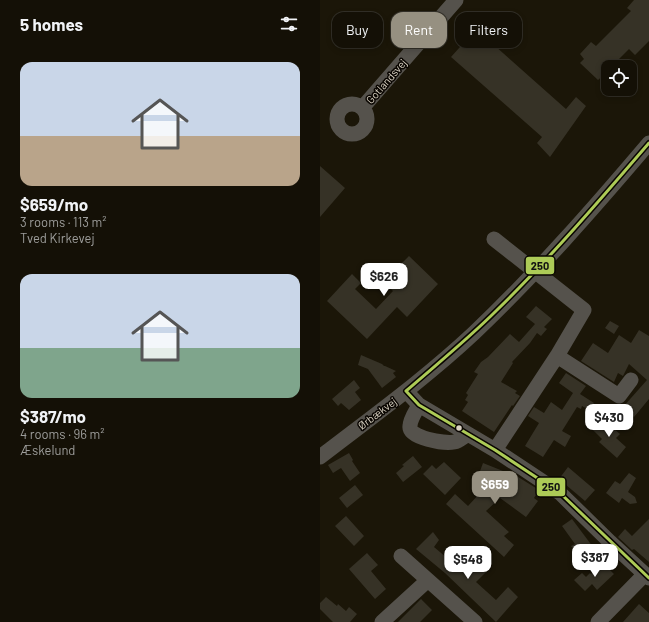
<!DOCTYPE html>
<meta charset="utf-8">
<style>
:root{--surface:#141006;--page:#1d1910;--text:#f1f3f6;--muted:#9d9d9b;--line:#333028;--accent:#969081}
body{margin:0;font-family:Barlow,sans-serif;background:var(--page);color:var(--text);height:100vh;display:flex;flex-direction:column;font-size:15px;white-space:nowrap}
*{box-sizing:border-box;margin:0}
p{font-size:13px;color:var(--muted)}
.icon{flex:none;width:22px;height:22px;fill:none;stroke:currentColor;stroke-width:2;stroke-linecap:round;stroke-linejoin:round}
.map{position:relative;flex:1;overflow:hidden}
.sheet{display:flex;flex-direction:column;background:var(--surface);width:320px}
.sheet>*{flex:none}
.guide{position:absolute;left:12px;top:12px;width:257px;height:36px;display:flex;gap:8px}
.controls{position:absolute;left:281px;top:60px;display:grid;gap:8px}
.controls a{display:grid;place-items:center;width:36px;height:36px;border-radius:8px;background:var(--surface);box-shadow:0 2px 6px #0003,0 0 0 1px var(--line);font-size:20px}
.price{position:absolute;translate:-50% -34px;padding:0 9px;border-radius:8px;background:#fff;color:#222;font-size:13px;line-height:26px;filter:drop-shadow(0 1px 2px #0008)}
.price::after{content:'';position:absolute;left:50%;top:24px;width:12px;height:9px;margin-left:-6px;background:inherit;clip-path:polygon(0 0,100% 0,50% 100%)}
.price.current{background:var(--accent);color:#fff}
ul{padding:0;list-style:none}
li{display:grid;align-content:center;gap:8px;height:212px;padding:0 20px}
li span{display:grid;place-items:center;height:124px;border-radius:12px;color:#555}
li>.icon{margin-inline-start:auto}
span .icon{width:72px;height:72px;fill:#fffc;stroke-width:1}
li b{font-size:17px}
h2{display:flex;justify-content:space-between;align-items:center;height:48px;padding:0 20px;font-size:17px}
.tag{padding:0 14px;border-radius:12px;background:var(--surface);box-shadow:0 2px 6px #0003,0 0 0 1px var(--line);font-size:14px;line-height:36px}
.tag.current{background:var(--accent);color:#fff}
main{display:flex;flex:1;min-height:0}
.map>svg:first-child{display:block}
</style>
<main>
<section class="sheet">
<h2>5 homes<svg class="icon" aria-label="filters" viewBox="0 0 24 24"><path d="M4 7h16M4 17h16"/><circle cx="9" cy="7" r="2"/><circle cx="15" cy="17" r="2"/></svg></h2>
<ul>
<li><span style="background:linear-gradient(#c9d6e8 60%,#b9a48a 0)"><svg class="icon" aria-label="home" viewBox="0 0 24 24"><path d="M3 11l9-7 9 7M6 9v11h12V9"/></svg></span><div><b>$659/mo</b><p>3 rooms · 113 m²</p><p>Tved Kirkevej</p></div></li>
<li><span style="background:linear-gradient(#c9d6e8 60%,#7fa58c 0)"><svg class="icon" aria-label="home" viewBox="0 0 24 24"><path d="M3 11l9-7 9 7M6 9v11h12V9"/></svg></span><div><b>$387/mo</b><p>4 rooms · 96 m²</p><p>Æskelund</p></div></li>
</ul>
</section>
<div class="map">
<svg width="329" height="622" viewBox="0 0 329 622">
<rect width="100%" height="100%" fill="#1b1608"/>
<!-- building -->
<path fill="#363226" d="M314,0H329V41L315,55L309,49L291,67H288V71L278,80L260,63L264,59L260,54L271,42L276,46L311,11L307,8Z
M156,29L246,109L256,97L266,106L230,157L217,143L222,137L131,57Z
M0,166L25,188L0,217Z
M89,256L118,284L87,317L77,307L47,339L7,301L32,274L41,283L35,289L56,309L73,291L62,280L78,263L80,265Z
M216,306L232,319L224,327L227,329L221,336L217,333L210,343L192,362L193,363L181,382L197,391L195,393L200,396L193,406L192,405L174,432L142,411L148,402L145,400L148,395L146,393L158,374L154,372L161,362L168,357L190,334L199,342L215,324L206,317Z
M290,321L299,326L294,334L285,328Z
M319,330L329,336V399L314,417L303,407L327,380L309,364L303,376L298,373L294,382L261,361L273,343L288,353L299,335L311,343Z
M41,355L62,364L64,366H65L76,371L73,373L76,377L62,388L48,369L38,365Z
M246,373L266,386L260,394L274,403L269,410L262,406L261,409L257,407L242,431L251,436L245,447L234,440L223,457L205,446L219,423L208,416L214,407L224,413L231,402L242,410L253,393L239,383Z
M34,380L40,388L35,392L41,400L29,410L21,403L18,406L12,399Z
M281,418L300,434L296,438L306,447L297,458L279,442L282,439L272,429Z
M29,453L33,460L32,461L40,473L30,481L21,468L13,473L8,465Z
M93,456L102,467L83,482L76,473L84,466L82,465Z
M124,462L141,478L125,495L103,474L112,465L116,469Z
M163,463L183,471L190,481L195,475L219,490L214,498L218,501L206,517L180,498L166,511L189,532L184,536L194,545L184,557L126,504L135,494L148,506L160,493L156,489L159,485L156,482Z
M248,467L275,490L265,501L239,479Z
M309,473L316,478L308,492L315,497L317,503L310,504L302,498L299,503L286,493L295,481L300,484Z
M35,485L43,495L27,508L19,498Z
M26,516L44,536L34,546L15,526Z
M252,519L273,547L259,557L251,546L255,544L242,526Z
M329,519V562L314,549L312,550L298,537L305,529L312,536Z
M113,532L119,540L114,547L140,569L141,568L144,570L155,559L167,571L156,582L176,600L188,587L198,597L176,622L125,573L96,549Z
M47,553L58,565L51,571L66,589L55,599L29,569Z
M283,563L294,574L277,590L272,584L265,591L254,580L262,573L266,577L270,573L271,574Z
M6,597L17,606L18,604L26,611L29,607L37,614L30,622H13L0,609V603Z
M101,599L112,610L100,622H78Z
M319,604L329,613V622H303Z"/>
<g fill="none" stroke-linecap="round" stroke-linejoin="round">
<!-- minor -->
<path stroke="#55524c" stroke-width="15" d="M17 119a15 15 0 1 1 30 0a15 15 0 1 1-30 0Z
M43,107L136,0
M174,239L264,310L237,356L175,450
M237,356L299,396L311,380
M86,391L99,405L175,450L240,493L290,542L329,578
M99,405C96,411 90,419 90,426C88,438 125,444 134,442C139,441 143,437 148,434
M0,457C52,417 106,378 154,333C216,274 273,209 329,143
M81,556L155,622
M62,622L108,580
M278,622L325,574"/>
<defs>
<path id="bus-1" d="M329,143C280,200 231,257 177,310C148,339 117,364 86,391L99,405L175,450L240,493L329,578"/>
</defs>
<!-- bus-1 casing -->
<use href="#bus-1" stroke="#090500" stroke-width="6"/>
<!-- bus-1 -->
<use href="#bus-1" stroke="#adcb57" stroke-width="3"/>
</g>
<!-- markers -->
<circle fill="#d9d2c2" stroke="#090500" stroke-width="1.5" cx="139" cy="428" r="3.5"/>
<g text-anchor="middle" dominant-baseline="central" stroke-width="3" stroke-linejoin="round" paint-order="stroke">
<!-- street labels -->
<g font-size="11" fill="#d9d2c2" stroke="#090500">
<text transform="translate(66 81) rotate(-49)">Gotlandsvej</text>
<text transform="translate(57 413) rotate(-37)">Ørbækvej</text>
</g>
</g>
<g stroke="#090500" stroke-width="1.5">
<rect x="205" y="256" width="30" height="19" rx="4" fill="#adcb57"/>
<rect x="216" y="477" width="30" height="20" rx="4" fill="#adcb57"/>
</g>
<g font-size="11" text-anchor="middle" font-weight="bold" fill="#111">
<text x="220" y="270">250</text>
<text x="231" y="491">250</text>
</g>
</svg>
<div class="controls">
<a><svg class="icon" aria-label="locate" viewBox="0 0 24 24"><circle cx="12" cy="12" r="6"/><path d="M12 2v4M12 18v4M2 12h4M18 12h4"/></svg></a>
</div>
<b class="price" style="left:64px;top:297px">$626</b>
<b class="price" style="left:289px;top:438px">$430</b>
<b class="price current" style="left:175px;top:505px">$659</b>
<b class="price" style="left:275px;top:578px">$387</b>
<b class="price" style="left:148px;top:580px">$548</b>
<div class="guide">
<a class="tag">Buy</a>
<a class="tag current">Rent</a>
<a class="tag">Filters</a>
</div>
</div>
</main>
